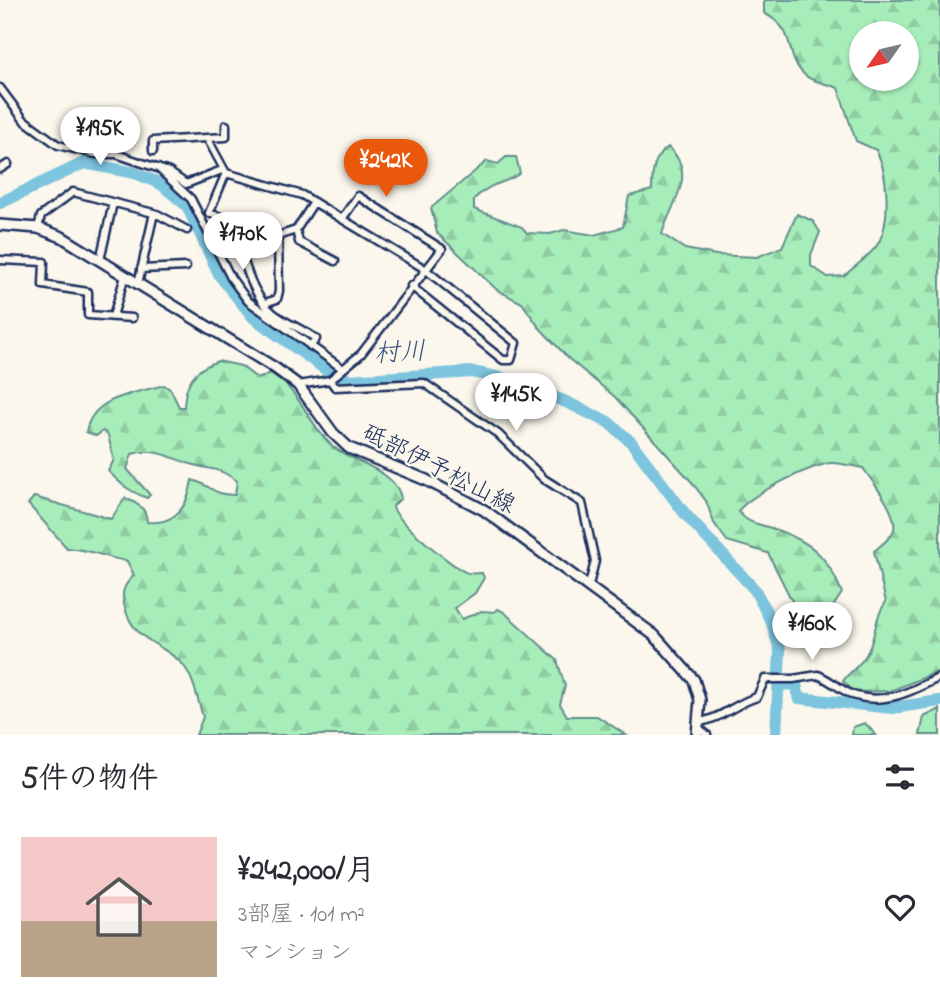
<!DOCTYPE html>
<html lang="ja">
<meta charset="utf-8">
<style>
:root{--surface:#fff;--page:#f7f7f7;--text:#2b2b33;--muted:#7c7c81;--line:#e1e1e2;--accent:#ea580c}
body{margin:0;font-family:"Indie Flower","Klee One",sans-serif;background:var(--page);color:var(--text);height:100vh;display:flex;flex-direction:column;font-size:26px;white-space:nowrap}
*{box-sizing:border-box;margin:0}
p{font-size:23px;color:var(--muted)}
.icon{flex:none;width:38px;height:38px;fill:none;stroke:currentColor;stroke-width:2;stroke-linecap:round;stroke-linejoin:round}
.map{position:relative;height:735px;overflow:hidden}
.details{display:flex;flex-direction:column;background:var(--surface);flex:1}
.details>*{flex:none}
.needle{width:46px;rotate:236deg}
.buttons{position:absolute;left:849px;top:21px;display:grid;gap:14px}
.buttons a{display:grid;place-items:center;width:70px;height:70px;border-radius:50%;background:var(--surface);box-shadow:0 2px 5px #0004;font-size:35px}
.price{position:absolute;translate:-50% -60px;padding:0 16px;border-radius:24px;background:#fff;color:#222;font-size:23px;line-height:46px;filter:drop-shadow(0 2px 4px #0008)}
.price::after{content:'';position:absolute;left:50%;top:42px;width:21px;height:16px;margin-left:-10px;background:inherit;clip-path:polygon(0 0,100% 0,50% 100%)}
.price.selected{background:var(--accent);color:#fff}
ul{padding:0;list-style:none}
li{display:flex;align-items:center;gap:21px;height:175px;padding:0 21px}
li+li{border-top:2px solid var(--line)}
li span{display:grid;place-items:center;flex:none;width:196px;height:140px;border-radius:0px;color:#555}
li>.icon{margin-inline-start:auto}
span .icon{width:84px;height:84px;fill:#fffc;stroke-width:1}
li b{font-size:30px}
h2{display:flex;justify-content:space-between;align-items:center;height:84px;padding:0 21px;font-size:30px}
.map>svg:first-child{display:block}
</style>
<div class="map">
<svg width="940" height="735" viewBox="0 0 940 735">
<defs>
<pattern id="forest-firs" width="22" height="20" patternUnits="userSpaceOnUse" patternTransform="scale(1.75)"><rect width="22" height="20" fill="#a7edb9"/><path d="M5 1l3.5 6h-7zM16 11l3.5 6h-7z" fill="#8fcca1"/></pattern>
</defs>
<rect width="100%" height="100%" fill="#fbf7ec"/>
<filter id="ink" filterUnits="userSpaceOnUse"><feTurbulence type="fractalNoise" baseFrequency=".0143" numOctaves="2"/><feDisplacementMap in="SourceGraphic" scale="14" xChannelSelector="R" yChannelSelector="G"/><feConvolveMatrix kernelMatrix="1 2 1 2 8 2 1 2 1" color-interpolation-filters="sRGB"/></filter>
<g filter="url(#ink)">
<!-- forest -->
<path fill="url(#forest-firs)" stroke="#618e8c" stroke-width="2" fill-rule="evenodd" d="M764,0H940V671L890,691L854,692L843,681C850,671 860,666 866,655C877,637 873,619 886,602L874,551C880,546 890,539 893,532C901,516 872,481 863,468C854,467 840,462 830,463C808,467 751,494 738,511C748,524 756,523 771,528C810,541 827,554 842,593L832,608L805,614L794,605L768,553L727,541L714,523L706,501L690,480L615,397L569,359L539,327L522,303L497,290L437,233L431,208L487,161L498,164L506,157H516L520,173C505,185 493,180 474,199V209L522,227L527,233L550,234L564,230L594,235L623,227L629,196L652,190C652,173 653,157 668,147C699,174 671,203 662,234L685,249L716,255L757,257L782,247L797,214L813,221L820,232L811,255V266L828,277L844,276C854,267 873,254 879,242C891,219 888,172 876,150L856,141L838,88C829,84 813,82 806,76C781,55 801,33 764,13ZM861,33H906V79H861Z
M218,361L241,366L258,379L270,373C300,390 307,421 330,444C350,463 395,468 401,498L393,506C393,519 452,565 465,572C470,575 476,573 482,573L484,578L475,593L455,608L462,619L482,611L494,612L498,609L504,612L557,660L565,686L560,704L567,716H597L626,735H196L203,717C198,701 194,679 184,666C164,642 135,644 125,608C120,593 124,585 134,575L127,561C106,558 89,549 67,548L28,504L34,497L111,519L125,498C138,504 146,507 147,522C176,525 188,506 192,480C212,485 211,495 235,495L237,481C217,466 212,471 191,464C171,458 153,447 132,454L127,469L150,495L147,498C127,490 122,485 108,471L114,460L108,435L103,431L96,436L86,432C92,396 135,394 164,385L171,390L179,407H184C185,382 194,369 218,361Z
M940,709V735H920L924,717Z
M865,723L876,735H852L853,727Z"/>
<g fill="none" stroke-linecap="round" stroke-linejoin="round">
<!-- river -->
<path stroke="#7dc4de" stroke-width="12" d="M0,203L84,163L135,173L161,184L187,206L220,276L254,318L329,372L349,380L472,372L501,378L564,401L608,422L631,442L686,515L755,590L772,623L780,650L776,735
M779,685L796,684L799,698L892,708L940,701"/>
<defs>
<path id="minor" d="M0,88L24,120L58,145L95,154H116L169,172L186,184L222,170
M207,138L226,137V125
M153,151V141L207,138L226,173L302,195L425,269L516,343L511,360H503L411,286
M158,168L191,199L231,278L248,301L343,369
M0,169L8,164
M226,173L209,213L278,236L296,230L314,202
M38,228L41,216L73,192L157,214L187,230
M296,230L299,242L335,261
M240,249C247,271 254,297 273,313C285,323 303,329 316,339L310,346
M0,260L44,262L43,285L88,292V315L132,318
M100,260L113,203
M141,269L186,267
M138,284L154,213
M265,303L277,299L279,291L278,236
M113,316L125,276
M330,380L335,387L424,383L498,434L544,479L582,503L595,561L589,585
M298,385L330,380L361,354L442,249L358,196L342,219
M700,722C721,719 736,703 757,697L765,679H793L818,675C831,680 844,693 856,696C887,705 914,690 940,677
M699,728L707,735"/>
<path id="secondary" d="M0,225L38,228L62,237L275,368L298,385L333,433L349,448L426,480L484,510L654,635L694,680L700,700L697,735"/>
</defs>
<!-- minor casing -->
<use href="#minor" stroke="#1b2f5e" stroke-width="11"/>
<!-- secondary casing -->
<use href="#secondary" stroke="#1b2f5e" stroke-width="14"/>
<!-- minor -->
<use href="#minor" stroke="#fbf7ec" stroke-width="6"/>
<!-- secondary -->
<use href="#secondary" stroke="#fbf7ec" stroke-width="9"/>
</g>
</g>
<g text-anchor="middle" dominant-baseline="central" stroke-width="5" stroke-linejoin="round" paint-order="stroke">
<!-- street labels -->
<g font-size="24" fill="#1b2f5e" stroke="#fbf7ec">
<text transform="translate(438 470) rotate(27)">砥部伊予松山線</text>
</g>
<!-- water labels -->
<g font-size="26" font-style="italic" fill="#34547e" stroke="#fbf7ec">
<text transform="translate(400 354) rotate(-3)">村川</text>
</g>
</g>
</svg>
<div class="buttons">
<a><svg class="needle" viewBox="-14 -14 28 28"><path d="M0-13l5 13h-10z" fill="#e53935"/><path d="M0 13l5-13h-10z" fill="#7c7c81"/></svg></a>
</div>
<b class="price" style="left:100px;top:167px">¥195K</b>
<b class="price selected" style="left:386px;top:199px">¥242K</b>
<b class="price" style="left:243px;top:272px">¥170K</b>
<b class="price" style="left:516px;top:433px">¥145K</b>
<b class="price" style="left:812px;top:662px">¥160K</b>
</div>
<section class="details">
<h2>5件の物件<svg class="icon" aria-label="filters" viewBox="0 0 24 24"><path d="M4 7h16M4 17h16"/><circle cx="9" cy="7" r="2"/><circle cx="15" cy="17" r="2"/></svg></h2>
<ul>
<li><span style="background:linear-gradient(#f6c9c9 60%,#b9a48a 0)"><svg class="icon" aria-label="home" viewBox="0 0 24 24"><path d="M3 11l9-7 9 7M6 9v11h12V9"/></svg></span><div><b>¥242,000/月</b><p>3部屋 · 101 m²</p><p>マンション</p></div><svg class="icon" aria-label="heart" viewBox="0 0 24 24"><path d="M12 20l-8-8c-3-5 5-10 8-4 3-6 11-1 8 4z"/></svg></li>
</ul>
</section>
